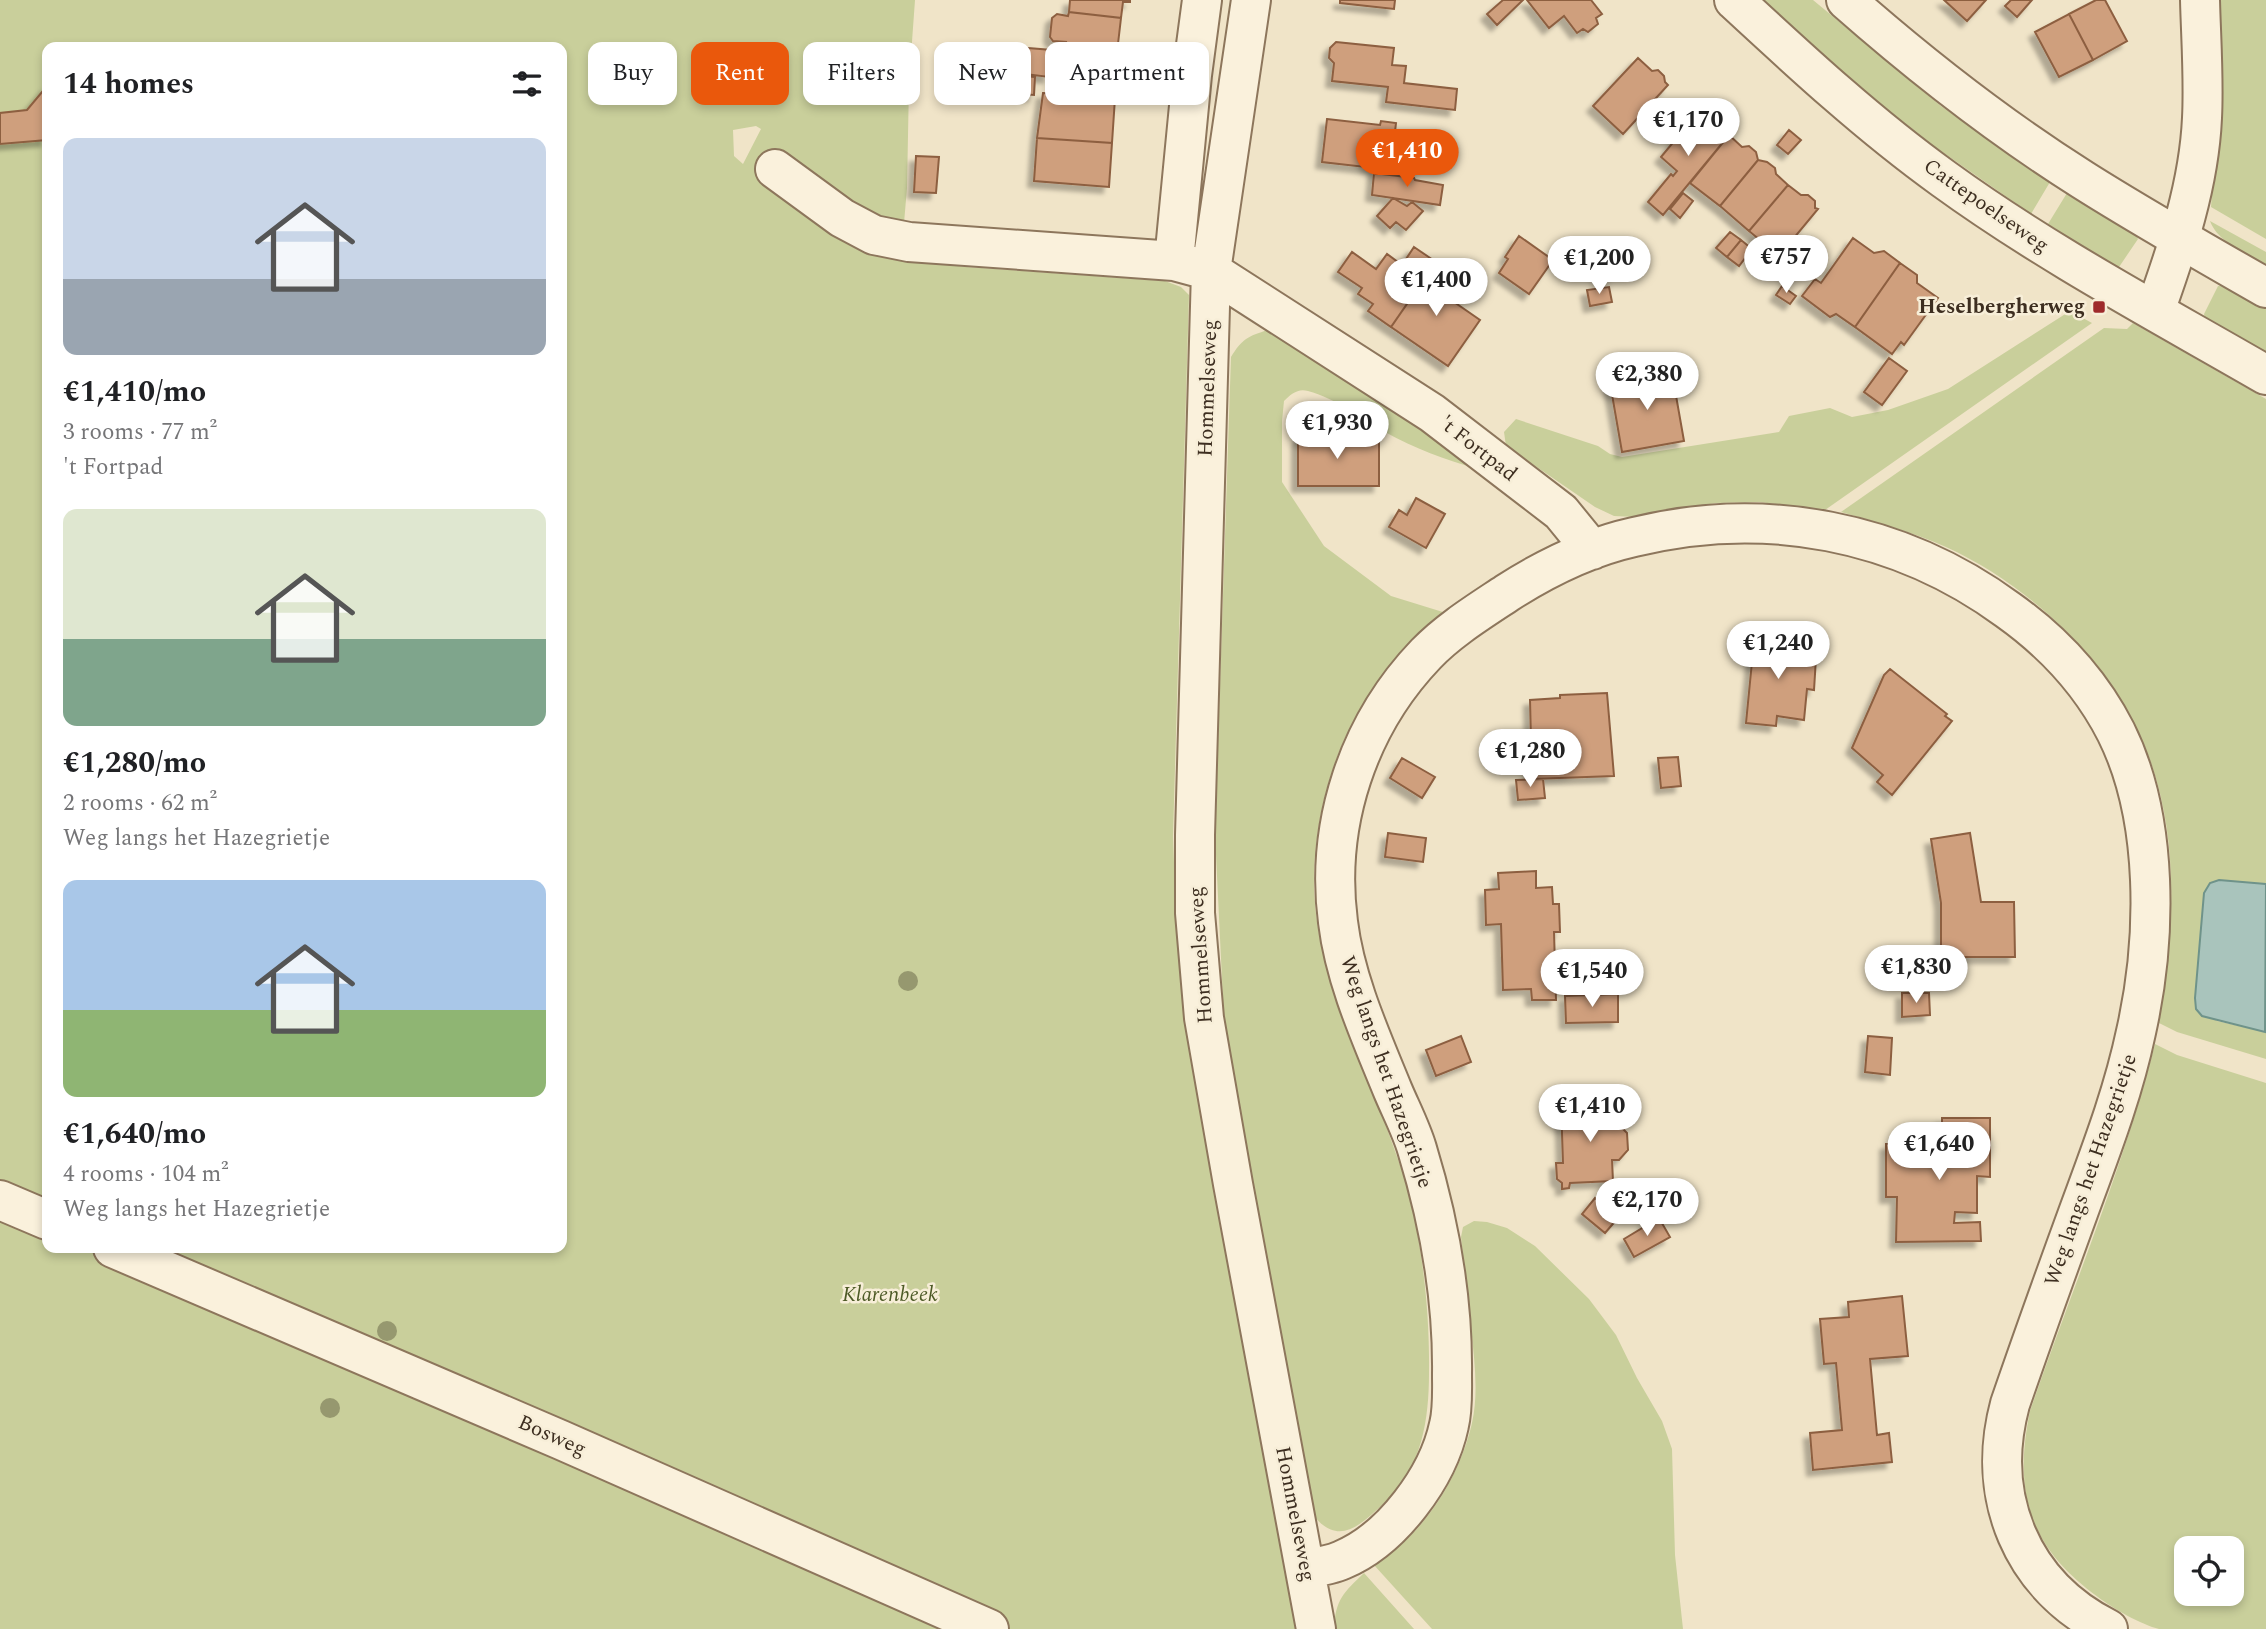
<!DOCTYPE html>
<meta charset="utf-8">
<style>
:root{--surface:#fff;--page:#f2f2f2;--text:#202124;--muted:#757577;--accent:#ea580c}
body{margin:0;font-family:Spectral,serif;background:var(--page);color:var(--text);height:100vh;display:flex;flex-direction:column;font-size:26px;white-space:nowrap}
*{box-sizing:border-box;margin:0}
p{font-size:23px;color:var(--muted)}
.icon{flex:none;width:38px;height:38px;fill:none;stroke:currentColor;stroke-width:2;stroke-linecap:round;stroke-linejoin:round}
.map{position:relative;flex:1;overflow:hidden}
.panel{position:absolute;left:42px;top:42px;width:525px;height:1211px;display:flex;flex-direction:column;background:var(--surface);border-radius:14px;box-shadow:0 4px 10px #0003}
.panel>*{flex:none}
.guide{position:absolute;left:588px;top:42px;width:665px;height:63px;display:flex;gap:14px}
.tools{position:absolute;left:2174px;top:1536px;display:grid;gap:14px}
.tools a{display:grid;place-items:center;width:70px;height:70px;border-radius:14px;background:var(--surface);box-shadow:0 4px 10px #0003;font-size:35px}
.price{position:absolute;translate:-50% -60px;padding:0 16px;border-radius:24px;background:#fff;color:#222;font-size:23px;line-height:46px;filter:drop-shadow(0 2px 4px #0008)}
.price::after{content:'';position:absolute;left:50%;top:42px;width:21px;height:16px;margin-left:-10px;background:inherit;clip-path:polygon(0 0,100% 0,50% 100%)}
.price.selected{background:var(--accent);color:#fff}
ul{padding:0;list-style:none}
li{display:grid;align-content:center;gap:14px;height:371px;padding:0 21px}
li span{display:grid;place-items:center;height:217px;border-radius:14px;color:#555}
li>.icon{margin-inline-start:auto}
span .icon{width:126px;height:126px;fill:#fffc;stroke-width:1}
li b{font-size:30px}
h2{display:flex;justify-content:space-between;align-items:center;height:84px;padding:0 21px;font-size:30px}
.chip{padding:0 24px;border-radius:14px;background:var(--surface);box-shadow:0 4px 10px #0003;font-size:24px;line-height:63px}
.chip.selected{background:var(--accent);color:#fff}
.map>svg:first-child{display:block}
</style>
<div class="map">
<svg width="2266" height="1629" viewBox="0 0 2266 1629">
<defs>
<filter id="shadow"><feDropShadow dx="-6" dy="6" stdDeviation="2" flood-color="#0004"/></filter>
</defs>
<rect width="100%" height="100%" fill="#f0e4c8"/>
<!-- green -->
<path fill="#c9cf9b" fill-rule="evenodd" d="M0,0H915L909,83L907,188L904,223C862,213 836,194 803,168L797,210L831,232L891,258L967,267L1165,281L1181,287L1189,295L1173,836L1176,915L1185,1024L1297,1629H0ZM47,47H562V1248H47ZM756,126L761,129L743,164L734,156L733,130Z
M1760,0H1813L1941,106L2050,182L2031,214L1908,128L1844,75Z
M2211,0H2266V239L2211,207L2216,132Z
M2067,193L2136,235L2138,239L2119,267L2116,268L2048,224Z
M2210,221L2266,252V265C2247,253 2218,243 2210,221Z
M2224,285L2266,309V354L2205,319L2204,314L2218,286Z
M2070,311L2092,323L1825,510L1759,502L1716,503L1636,517L1614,516L1595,507L1506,446L1504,432L1516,419L1598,446L1610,454L1622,457L1779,432L1789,416L1830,408L1852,417L1888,410L1948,389Z
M2133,323L2266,399V884L2219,880L2210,883L2204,894L2195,998L2217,1021L2266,1032V1059L2177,1032L2159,1023C2184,873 2179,741 2064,629C2030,596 1990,567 1946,547C1912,532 1876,522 1841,512L2104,328L2127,329Z
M1268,330L1289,339L1477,469C1445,459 1415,449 1385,432C1361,418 1335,398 1308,391C1298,388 1291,394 1284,401L1282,421V482L1324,546L1391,596L1446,613C1363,674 1318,769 1314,872C1312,946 1340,1008 1367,1075C1379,1104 1389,1135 1400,1165C1421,1226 1430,1308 1429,1373C1429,1419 1422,1467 1387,1500C1362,1524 1338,1550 1311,1512L1280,1352L1224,1021L1215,834L1231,357C1242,339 1248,336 1268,330Z
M2155,1044L2177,1055L2266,1083V1629C2241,1629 2216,1629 2191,1629C2181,1629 2169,1629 2159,1629C2142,1625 2112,1608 2098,1597C2029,1547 2013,1493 2030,1411C2072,1289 2123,1169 2155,1044ZM2186,1549H2231V1594H2186Z
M1474,1221L1487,1222L1507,1228L1535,1246L1589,1299L1616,1335L1637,1378L1662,1421L1672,1449L1675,1555L1683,1629H1432L1374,1565C1387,1555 1400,1546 1411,1535C1440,1506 1463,1463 1472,1423C1479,1392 1474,1358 1471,1327C1468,1297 1464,1267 1461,1237L1463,1227Z
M1364,1573L1414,1629H1334C1335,1600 1344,1592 1364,1573Z"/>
<!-- water -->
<path fill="#a9c4bc" stroke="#6f938a" stroke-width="2" d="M2219,880L2266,884L2265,1032L2202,1016L2196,1009L2195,998L2204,893L2210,883Z"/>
<!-- building -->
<path fill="#cf9f7d" stroke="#8d5f41" stroke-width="2" filter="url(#shadow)" d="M1070,0H1130V2H1123L1121,18L1069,12Z
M1340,0H1395L1394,9L1340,3Z
M1503,0H1523L1497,25L1487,14Z
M1527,0H1591L1602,14L1596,18L1598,24L1588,32L1583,29L1577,33L1564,16L1549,28Z
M1944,0H1986L1967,21Z
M2011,0H2032L2017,17L2005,6Z
M2096,0H2105L2127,41L2093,60L2069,14Z
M1069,12L1121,18L1116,61L1064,55L1066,42L1053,41L1050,37L1052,18L1057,14L1068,16Z
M2069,14L2093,60L2059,77L2035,32Z
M1336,42L1394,48L1392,65L1406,66L1404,83L1457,89L1455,110L1386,102L1388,87L1332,81L1334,63L1329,58L1330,48Z
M1028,48L1052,50L1049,77L1008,72L1010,51L1028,53Z
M1638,58L1652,71L1658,70L1664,76L1665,82L1668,85L1623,134L1593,106Z
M1000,74L1035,77L1034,95L998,92Z
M47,86V140L0,144V113L27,110Z
M1043,93L1115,98L1112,143L1037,138Z
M1699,111L1703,114L1709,113L1716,119L1717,126L1729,135L1663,215L1648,202L1671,174L1673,176L1677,171L1661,157Z
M1327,119L1380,125L1381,121L1396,123L1393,149L1408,151L1406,177L1374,173L1375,168L1322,162Z
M1789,130L1801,140L1788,154L1777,145Z
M1729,135L1742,147L1749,146L1756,152L1758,160L1720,206L1690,183Z
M1037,138L1112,143L1109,187L1034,181Z
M916,156L939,157L936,193L914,192Z
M1758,160L1767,162L1775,168L1776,174L1788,185L1749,231L1720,206Z
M1374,173L1414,178L1415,180L1443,185L1440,205L1372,195Z
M1788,185L1801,195H1808L1815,201V208L1818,209L1779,256L1749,231Z
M1683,193L1693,201L1680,218L1670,209Z
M1393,198L1407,206L1412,202L1423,211L1406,230L1396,222L1390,228L1377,216Z
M1730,232L1741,240L1727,257L1716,248Z
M1519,236L1553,260L1529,294L1499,273L1508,259L1505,257Z
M1853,238L1874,253L1884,251L1900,263L1855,327L1836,314L1830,317L1802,296L1815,279L1821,283Z
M1741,240L1752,249L1739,266L1727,257Z
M1414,247L1436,262L1391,327L1368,311L1373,304L1358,294L1362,288L1338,272L1352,252L1376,269L1387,254L1402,265Z
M1436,262L1457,277L1444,295L1480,320L1448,366L1391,327Z
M1900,263L1917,275V283L1938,298L1904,345L1901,342L1892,354L1855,327Z
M1782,286L1796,296L1790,304L1776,295Z
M1609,287L1612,302L1590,306L1587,290Z
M1889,358L1907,371L1882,405L1864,392Z
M1672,373L1684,441L1622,452L1610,383Z
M1309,427H1318L1324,431L1327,440H1379V486H1298V439L1300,440L1302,432Z
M1416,498L1445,514L1426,548L1389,527L1399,510L1407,515Z
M1755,631L1787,634L1785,655L1816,658L1814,690L1807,689L1804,720L1777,716L1776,726L1746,723Z
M1890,669L1947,714L1945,716L1952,721L1892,795L1877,782L1883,775L1852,748L1884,675Z
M1607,693L1614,776L1532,779L1530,700L1560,698V695Z
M1678,757L1681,786L1661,788L1658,758Z
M1402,758L1435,777L1422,798L1390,778Z
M1543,779L1545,798L1518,800L1516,780Z
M1388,833L1426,838L1423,862L1385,857Z
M1970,833L1981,902H2014L2015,957H1941V903L1931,839Z
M1536,871V888L1552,887L1553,904H1559L1560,932H1554L1556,1000H1532L1531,989L1503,990L1501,924L1486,925L1485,890L1499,889L1498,873Z
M1902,993H1929L1930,1015L1902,1017Z
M1618,994V1022L1566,1023L1565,996Z
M1461,1036L1471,1062L1436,1076L1426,1050Z
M1868,1036L1892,1038L1890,1075L1865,1072Z
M1612,1103L1613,1124H1618L1627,1133L1628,1150L1619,1160H1612L1613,1181L1570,1183L1569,1188L1562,1189V1183L1557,1179L1556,1163H1563L1561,1104Z
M1942,1118H1990V1177L1977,1176V1213L1955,1212L1954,1223L1980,1222L1981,1241L1896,1242L1897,1197H1886V1144H1942Z
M1595,1198L1618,1218L1605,1233L1582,1214Z
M1659,1218L1670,1237L1634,1257L1624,1239Z
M1902,1296L1908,1356L1870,1359L1877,1435L1889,1433L1892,1462L1813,1470L1810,1433L1842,1430L1836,1363L1824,1364L1820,1319L1849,1317L1848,1302Z"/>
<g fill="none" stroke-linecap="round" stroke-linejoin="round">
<defs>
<path id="minor" d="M1251,0L1211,271L1195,835V913L1204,1018L1233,1184L1316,1629
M775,169L842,218L874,235L909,242L1174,261L1211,271L1432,413L1561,512L1592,550
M1174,261L1192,75L1202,0
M2155,311C2177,249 2199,185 2202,118C2204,79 2201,39 2200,0
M0,1200L47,1220
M113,1248L561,1440L989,1629
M1305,1569C1318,1567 1331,1565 1342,1560C1392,1539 1438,1477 1449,1425C1453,1409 1452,1391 1452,1374C1453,1299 1439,1221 1417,1149C1411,1129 1401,1110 1393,1091C1371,1037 1345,980 1338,922C1325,824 1358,725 1426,654C1449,630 1480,611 1507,593C1546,568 1589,547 1634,537C1765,505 1899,530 2008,610C2053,642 2091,683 2116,732C2159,818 2157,939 2136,1032C2123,1094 2100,1153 2078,1213C2055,1276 2032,1340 2010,1404C1985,1497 2021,1585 2108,1629"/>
<path id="tertiary" d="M1734,0C1801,62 1869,125 1944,179C2046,253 2157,312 2266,375
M1846,0C1921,66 1999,127 2083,180C2143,218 2205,253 2266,288"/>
</defs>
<!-- minor casing -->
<use href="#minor" stroke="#8d765c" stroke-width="42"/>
<!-- tertiary casing -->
<use href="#tertiary" stroke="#8d765c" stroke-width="42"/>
<!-- minor -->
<use href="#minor" stroke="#faf1dc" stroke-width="38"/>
<!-- tertiary -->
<use href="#tertiary" stroke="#faf1dc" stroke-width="38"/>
</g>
<!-- trees -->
<g fill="#96986f">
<circle cx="908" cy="981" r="10"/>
<circle cx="387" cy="1331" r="10"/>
<circle cx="330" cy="1408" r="10"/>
</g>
<!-- markers -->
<rect fill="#9e2a2b" stroke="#f7eed8" stroke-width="2.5" x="2092" y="300" width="14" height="14" rx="3.5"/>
<g text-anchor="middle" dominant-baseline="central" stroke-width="5" stroke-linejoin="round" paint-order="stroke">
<!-- street labels -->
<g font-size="21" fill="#3d2e20" stroke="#f7eed8">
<text transform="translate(1986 206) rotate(35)">Cattepoelseweg</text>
<text transform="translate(1208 388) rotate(-88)">Hommelseweg</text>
<text transform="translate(1478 449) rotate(38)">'t Fortpad</text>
<text transform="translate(1201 955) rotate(-94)">Hommelseweg</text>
<text transform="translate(1386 1072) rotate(71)">Weg langs het Hazegrietje</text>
<text transform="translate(2091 1170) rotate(-71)">Weg langs het Hazegrietje</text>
<text transform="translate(552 1436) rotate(24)">Bosweg</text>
<text transform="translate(1295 1514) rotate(79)">Hommelseweg</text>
</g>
<!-- poi labels -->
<g font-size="21" font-weight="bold" fill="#3d2e20" stroke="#f7eed8" text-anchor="end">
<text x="2085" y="307">Heselbergherweg</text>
</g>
<!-- park labels -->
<g font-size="21" font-style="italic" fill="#4d5a26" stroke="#f7eed8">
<text x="890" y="1295">Klarenbeek</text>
</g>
</g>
</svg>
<div class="tools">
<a><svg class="icon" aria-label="locate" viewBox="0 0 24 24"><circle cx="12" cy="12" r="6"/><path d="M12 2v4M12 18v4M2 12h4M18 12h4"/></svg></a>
</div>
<b class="price" style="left:1688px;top:158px">€1,170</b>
<b class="price selected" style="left:1407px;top:189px">€1,410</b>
<b class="price" style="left:1786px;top:295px">€757</b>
<b class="price" style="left:1599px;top:296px">€1,200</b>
<b class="price" style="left:1436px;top:318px">€1,400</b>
<b class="price" style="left:1647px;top:412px">€2,380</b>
<b class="price" style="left:1337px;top:461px">€1,930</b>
<b class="price" style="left:1778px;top:681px">€1,240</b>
<b class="price" style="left:1530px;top:789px">€1,280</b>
<b class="price" style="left:1916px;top:1005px">€1,830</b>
<b class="price" style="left:1592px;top:1009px">€1,540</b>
<b class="price" style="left:1590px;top:1144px">€1,410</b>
<b class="price" style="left:1939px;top:1182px">€1,640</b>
<b class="price" style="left:1647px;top:1238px">€2,170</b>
<div class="guide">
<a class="chip">Buy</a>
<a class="chip selected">Rent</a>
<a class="chip">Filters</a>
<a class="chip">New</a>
<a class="chip">Apartment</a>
</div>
<section class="panel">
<h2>14 homes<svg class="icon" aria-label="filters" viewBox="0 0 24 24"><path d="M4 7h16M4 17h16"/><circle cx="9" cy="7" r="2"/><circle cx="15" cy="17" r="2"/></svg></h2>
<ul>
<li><span style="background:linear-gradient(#c9d6e8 65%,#9aa5b1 0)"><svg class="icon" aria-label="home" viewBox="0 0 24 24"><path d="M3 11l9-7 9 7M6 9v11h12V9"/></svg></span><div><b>€1,410/mo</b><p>3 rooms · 77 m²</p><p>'t Fortpad</p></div></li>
<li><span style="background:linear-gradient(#dfe7d0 60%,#7fa58c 0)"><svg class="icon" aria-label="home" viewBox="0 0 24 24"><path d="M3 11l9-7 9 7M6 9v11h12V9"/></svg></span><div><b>€1,280/mo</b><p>2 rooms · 62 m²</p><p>Weg langs het Hazegrietje</p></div></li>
<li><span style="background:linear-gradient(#a9c7e8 60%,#8fb573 0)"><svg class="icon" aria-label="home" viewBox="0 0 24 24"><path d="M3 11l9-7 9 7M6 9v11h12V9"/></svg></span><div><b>€1,640/mo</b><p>4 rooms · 104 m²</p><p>Weg langs het Hazegrietje</p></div></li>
</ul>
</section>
</div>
